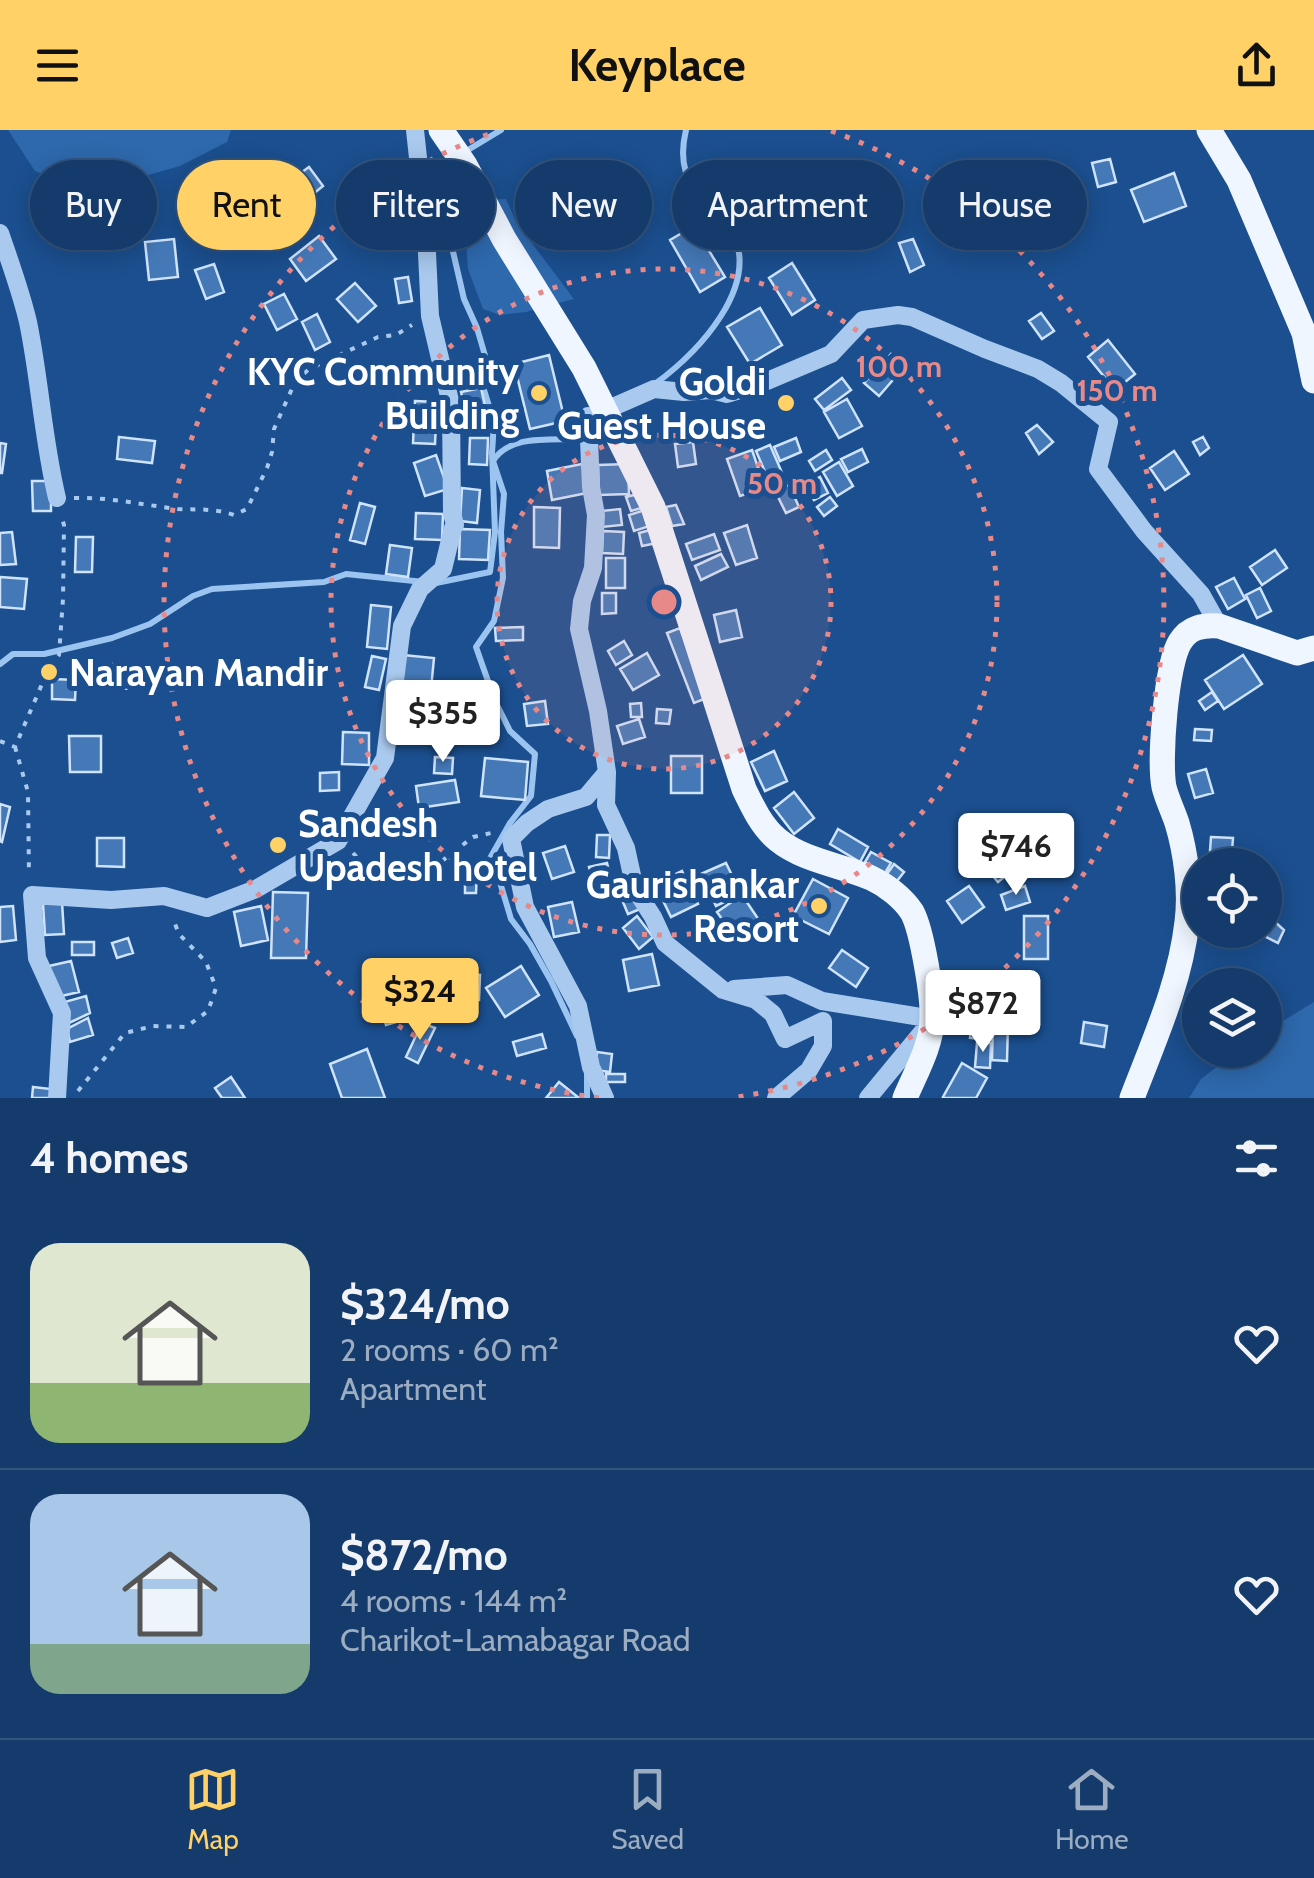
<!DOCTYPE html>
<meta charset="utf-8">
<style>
:root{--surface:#143b6b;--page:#1d4271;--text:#f1f3f6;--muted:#9dadc1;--line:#33557e;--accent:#ffd166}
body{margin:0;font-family:Cabin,sans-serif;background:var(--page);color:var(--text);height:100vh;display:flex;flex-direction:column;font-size:38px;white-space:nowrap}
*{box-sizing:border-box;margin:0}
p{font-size:32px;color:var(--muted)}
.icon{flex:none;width:55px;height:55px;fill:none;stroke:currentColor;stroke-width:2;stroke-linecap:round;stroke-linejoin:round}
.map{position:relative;height:968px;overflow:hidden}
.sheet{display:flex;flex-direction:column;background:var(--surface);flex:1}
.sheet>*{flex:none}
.top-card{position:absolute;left:30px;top:30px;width:1255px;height:90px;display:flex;gap:20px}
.buttons{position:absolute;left:1182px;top:718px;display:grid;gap:20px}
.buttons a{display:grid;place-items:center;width:100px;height:100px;border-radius:50%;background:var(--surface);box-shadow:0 5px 25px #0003,0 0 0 2px var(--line);font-size:50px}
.price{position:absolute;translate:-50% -85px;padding:0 22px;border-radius:10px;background:#fff;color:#222;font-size:32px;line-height:65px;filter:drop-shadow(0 2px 5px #0008)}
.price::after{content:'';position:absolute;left:50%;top:60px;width:30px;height:22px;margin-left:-15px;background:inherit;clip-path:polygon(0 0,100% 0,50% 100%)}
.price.on{background:var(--accent);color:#111}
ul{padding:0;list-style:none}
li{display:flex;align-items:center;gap:30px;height:250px;padding:0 30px}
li+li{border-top:2px solid var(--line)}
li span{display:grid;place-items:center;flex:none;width:280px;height:200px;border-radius:30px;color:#555}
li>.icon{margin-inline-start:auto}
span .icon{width:120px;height:120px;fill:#fffc;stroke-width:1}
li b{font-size:42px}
h2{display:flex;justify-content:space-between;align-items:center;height:120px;padding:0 30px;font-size:42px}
.pill{padding:0 35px;border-radius:45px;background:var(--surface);box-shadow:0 5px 25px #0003,0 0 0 2px var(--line);font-size:35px;line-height:90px}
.pill.on{background:var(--accent);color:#111}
header{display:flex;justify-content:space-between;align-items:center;height:130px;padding:0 30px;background:var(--accent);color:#111;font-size:45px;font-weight:700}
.menu{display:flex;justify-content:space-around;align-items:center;height:140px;border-top:2px solid var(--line);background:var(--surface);font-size:28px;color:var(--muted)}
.menu a{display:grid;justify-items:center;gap:5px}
.menu .on{color:var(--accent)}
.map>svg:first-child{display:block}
</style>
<header><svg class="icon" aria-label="menu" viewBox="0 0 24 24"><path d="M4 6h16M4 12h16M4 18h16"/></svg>Keyplace<svg class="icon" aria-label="share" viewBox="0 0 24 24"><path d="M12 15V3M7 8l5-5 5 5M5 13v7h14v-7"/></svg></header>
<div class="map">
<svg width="1314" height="968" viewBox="0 0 1314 968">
<rect width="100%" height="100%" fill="#1b4f8f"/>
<!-- green -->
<path fill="#2e69ad" d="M8,0H231L227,12L180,36L134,49L76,58L35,41Z
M506,69L516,92L574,169L526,182L500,185L483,179L468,139L463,71Z
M1314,872V968H1189L1201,949L1239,920H1265V902Z"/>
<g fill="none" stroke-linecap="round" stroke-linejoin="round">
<!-- stream -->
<path stroke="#9cc4f0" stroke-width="6" d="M463,23L501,0
M655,254C697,223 763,156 731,99C726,91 716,84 709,77C686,54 678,33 686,0
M436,453L490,442L495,402L492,323L494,292L483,257L486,255V229L477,198L464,169L451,113L441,58L453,28
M0,534L13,524H44L112,508L150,494L193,466L212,459L324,452L346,444L424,452
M577,906L551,851L530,814L511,789L499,749L489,730L510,693L531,666L535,624L510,601L495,571L476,517L494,491L503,448L501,402L504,364L493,331C509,305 548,310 576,309L583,302
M587,968V942"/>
</g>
<!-- building -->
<path fill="#4478b7" stroke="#cfe3fa" stroke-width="2.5" d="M1110,29L1116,52L1098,57L1092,33Z
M309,37L323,56L302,73L287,53Z
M1042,39L1048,48L1033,59L1027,50Z
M1174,43L1186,76L1144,92L1131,60Z
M1050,51L1067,73L1043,92L1026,70Z
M267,63L294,97L271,115L244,82Z
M1022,66L1031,82L1023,87L1012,71Z
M694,96L725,147L700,162L670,110Z
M319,106L336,129L306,151L290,129Z
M174,109L178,147L149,150L145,112Z
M913,109L924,135L910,142L899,113Z
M792,133L815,170L792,185L769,148Z
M214,134L224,162L206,169L195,140Z
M408,147L412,171L399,173L395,149Z
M355,153L376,176L358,192L337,169Z
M284,164L297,189L277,200L264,174Z
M760,178L782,215L750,234L727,197Z
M1041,183L1054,201L1042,209L1029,191Z
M317,184L330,212L315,220L302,192Z
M1108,210L1135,244L1115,260L1088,227Z
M891,224L905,236L879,266L864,253Z
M549,225L565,291L530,299L514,234Z
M842,248L851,260L824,280L815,269Z
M481,258L490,298L471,302L461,262Z
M847,269L862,296L839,308L824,282Z
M415,271L437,272L435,314L413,313Z
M1037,295L1053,312L1039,324L1026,303Z
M119,307L155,311L152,333L117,329Z
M1203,307L1209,318L1200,325L1193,312Z
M470,308H488L487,335L469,334Z
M796,308L801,322L780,331L774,317Z
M693,312L696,334L678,337L675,314Z
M0,313L6,314L2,343H0Z
M770,315L786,352L772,358L756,321Z
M862,319L868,332L848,342L841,329Z
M752,320L765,358L740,366L727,329Z
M826,320L832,330L815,341L809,331Z
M1174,321L1189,344L1165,360L1150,338Z
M436,325L448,359L425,366L414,333Z
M839,332L853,356L837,366L823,342Z
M582,334L587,363L552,370L547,341Z
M628,334L629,364L599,365L598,335Z
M820,347L828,363L814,370L806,354Z
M32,351H51V381H33Z
M789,355L799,377L786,383L775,361Z
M462,358L480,360L477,393L460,391Z
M642,363L645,377L631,381L626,367Z
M830,367L837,376L824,386L817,377Z
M360,373L375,377L365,414L350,410Z
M676,375L684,394L672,396L666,377Z
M534,377L560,378L559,418L534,417Z
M620,379L622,395L602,397L601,381Z
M648,379L653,395L634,401L629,385Z
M416,383L443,384L442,410L415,409Z
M747,395L757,428L736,435L724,403Z
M460,399L490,400L488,430L459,429Z
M654,399L657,413L642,416L639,403Z
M603,401L624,402L623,424L602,423Z
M12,402L16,434L0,435V403Z
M714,404L720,420L692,430L686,414Z
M76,407H93L92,442H75Z
M390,415L412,418L408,447L386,444Z
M1275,420L1287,438L1262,455L1250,437Z
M721,424L728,437L701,450L695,436Z
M606,428H625V458H606Z
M0,447L27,449L24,479L0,477Z
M1234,448L1245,469L1228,479L1216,457Z
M1260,458L1271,481L1257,488L1246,465Z
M602,463H616V483L602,484Z
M371,475L391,477L387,519L367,517Z
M736,480L742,507L720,512L714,485Z
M523,497V510L496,511L495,498Z
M680,498L707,568L694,573L667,503Z
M624,511L632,525L616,535L608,521Z
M647,523L659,545L633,560L620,539Z
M403,525L434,528L431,559L399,556Z
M1243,525L1262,554L1224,579L1205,550Z
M372,526L386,529L379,560L365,557Z
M113,534L135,535L133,559L111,558Z
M52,549L76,550L75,570L52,569Z
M1212,562L1218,571L1205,580L1199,571Z
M545,571L548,594L527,596L524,574Z
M641,573L642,587H631L630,574Z
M657,579L671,580L669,594L656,593Z
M481,589V610H452V590Z
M639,589L645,607L623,614L617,596Z
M1195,599L1212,600L1211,611L1194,610Z
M343,602L369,603V635L342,634Z
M69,606H101V642H70Z
M774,621L787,651L765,661L751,632Z
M671,626H702V663H671Z
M435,627L453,628L452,644L434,643Z
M485,628L528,632L525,670L481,666Z
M1206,639L1213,663L1195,668L1188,644Z
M339,642V660L320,661V643Z
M455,650L459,672L419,678L416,656Z
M794,662L814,688L794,704L774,678Z
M0,674L10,677L2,712L0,711Z
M838,699L868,717L860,732L830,714Z
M597,705H610L609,728L596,727Z
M1211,707L1233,708L1231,735H1209Z
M97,708H124V737L97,736Z
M1002,715L1018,736L998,752L981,732Z
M565,716L574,742L552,749L543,723Z
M871,722L891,733L885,743L865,732Z
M607,733L611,749L593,754L589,737Z
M726,733L741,764L716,776L701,744Z
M894,734L904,742L897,751L887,744Z
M465,741H477L476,763H465Z
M682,741L698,774L671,787L655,754Z
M628,748L640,779L628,784L615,753Z
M813,749L848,768L829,804L793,786Z
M969,756L984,777L962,793L947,771Z
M1025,756L1030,772L1006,780L1001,765Z
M273,762L308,763L306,828H271Z
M742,765L763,796L739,813L717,782Z
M62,772L64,804L45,805L43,774Z
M572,772L579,802L554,807L548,777Z
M13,776L16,810L0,812V777Z
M261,776L268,810L241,816L234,782Z
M637,786L653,807L639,819L623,798Z
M1024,786H1048V829H1024Z
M1274,791L1284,800L1278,813L1266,807Z
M128,808L133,823L117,828L112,813Z
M72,812H94V825H72Z
M842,820L868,838L856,857L829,838Z
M652,824L659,855L629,861L623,830Z
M71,831L79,862L57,867L49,836Z
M521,836L539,865L505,887L486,858Z
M466,844L480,845L479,870L465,869Z
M396,853L407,889L386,895L376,859Z
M86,866L90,883L67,894L61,873Z
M88,888L93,905L70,912L67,899Z
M1084,892L1107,896L1104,917L1081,913Z
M422,893L435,898L418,933L406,927Z
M993,894H1008L1007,931L992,930Z
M971,898L991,899L990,910L970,908Z
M542,904L546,918L517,926L513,912Z
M977,913H991L990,938L975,937Z
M367,919L385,968H342L330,934Z
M597,922L612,924L610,942L595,940Z
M962,933L987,948L976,968H945L943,967Z
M606,944H625V952H606Z
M231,947L245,968H222L215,958Z
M559,952L579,968H546Z
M33,957L51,959V968H32Z"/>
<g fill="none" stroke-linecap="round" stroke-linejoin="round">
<!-- path -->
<path stroke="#a9c9ee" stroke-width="4" stroke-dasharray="5 8" stroke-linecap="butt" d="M74,368C110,367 143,375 178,379C198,380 214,378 234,385L247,379L267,338L272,322L274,299L295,252L309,239L378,207L396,205L412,195
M0,611L15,617L45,547L59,525L63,469L64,395L61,385
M15,617L28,662L29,745
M353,723L366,737L416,751L473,707L491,703
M78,961L125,903L153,896L186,897L208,881L216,858L206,832L179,804L173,789"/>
<!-- minor -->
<path stroke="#a9c9ee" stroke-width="18" d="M0,103C10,132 21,162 28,192C40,250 43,310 57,368
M606,280L654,259L684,262L711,260L727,264L760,254L831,224L863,190L898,185L912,187L985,219L1038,239L1061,253L1109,292L1098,339L1144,401L1201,464L1219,496
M588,286L591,357L596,385L593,438L582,471L579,499L598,581L607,642L586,667L548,679L527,693L511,709L525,777L578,876L591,937L605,968
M607,643L606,675L626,718L635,759L653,787L665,813L723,860L756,870L773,884L785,909L823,891V916L809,940L776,968
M734,859L787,855L822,871L933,889
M57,968L62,883L37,828L32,765L111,770L164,766L207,778L256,759L338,711L385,628L402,496L420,459L443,439L453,398L455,395L452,383L451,275L430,186L426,102L415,0
M868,968L929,894"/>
<!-- major -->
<path stroke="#f0f6ff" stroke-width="25" d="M441,0L465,35L504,109L584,238L653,377L744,659C753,678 762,697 778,710C804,731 841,735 871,748C886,755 903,768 912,782C922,800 933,867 932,888C932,915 915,944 905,968
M1209,0L1239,50L1304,203L1314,251
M1132,968C1154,910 1180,854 1187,792C1191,761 1186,723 1177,693C1173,681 1167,669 1164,657C1159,631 1166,534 1180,512C1189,497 1203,495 1219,496L1297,523L1314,518"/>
</g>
<!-- distance rings -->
<circle cx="664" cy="472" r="167" fill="#e88989" fill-opacity=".12"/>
<g fill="none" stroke="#e88989" stroke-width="5" stroke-dasharray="5 10">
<circle cx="664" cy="472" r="167"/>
<circle cx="664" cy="472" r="333"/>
<path d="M599 968A500 500 0 0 1 497 1M831 1A500 500 0 0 1 729 968"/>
</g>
<!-- markers -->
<g fill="#ffd166" stroke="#1b4f8f" stroke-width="4">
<circle cx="539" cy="263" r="10"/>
<circle cx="786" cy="273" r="10"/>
<circle cx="49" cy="542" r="10"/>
<circle cx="278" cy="715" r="10"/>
<circle cx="819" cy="776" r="10"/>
</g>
<g text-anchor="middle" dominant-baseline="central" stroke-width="10" stroke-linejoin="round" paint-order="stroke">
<!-- poi labels -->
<g font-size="38" font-weight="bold" fill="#fff" stroke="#1b4f8f" text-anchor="end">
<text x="519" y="241">KYC Community<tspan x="519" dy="44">Building</tspan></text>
<text x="766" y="251">Goldi<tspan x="766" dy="44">Guest House</tspan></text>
<text x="69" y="542" text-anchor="start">Narayan Mandir</text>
<text x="298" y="693" text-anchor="start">Sandesh<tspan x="298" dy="44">Upadesh hotel</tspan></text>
<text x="799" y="754">Gaurishankar<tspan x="799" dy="44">Resort</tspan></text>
</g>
</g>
<circle cx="664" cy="472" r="15" fill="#e88989" stroke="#1b4f8f" stroke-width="5"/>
<g font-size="30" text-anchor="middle" font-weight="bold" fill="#e88989" stroke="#1b4f8f" stroke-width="10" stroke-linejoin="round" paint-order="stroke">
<text x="899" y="247">100 m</text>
<text x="1117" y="271">150 m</text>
<text x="782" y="364">50 m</text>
</g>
</svg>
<div class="buttons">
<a><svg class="icon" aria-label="locate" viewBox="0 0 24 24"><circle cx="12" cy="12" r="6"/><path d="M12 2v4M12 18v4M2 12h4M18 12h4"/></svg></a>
<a><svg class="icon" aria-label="layers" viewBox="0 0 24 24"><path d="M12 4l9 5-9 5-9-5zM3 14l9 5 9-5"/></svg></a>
</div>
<b class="price" style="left:443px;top:635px">$355</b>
<b class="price" style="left:1016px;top:768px">$746</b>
<b class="price on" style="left:420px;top:913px">$324</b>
<b class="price" style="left:983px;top:925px">$872</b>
<div class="top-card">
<a class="pill">Buy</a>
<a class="pill on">Rent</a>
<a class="pill">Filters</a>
<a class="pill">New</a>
<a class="pill">Apartment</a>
<a class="pill">House</a>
</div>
</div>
<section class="sheet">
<h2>4 homes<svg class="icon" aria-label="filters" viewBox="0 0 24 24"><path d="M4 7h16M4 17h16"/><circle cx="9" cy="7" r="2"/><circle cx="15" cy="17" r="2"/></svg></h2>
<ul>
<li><span style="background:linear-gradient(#dfe7d0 70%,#8fb573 0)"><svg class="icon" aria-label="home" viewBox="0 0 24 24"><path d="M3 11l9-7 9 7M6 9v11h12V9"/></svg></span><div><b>$324/mo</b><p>2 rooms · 60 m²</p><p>Apartment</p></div><svg class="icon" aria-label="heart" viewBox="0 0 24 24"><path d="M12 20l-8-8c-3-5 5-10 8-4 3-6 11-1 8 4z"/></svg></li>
<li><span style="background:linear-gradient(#a9c7e8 75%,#7fa58c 0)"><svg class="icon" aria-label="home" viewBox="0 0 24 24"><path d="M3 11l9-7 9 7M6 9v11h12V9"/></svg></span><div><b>$872/mo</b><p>4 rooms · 144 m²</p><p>Charikot-Lamabagar Road</p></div><svg class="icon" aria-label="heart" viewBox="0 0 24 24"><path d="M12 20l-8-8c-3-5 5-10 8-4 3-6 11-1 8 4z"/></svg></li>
</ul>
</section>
<nav class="menu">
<a class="on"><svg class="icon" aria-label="map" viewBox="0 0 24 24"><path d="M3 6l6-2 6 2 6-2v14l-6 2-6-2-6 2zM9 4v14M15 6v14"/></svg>Map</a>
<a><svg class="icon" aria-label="saved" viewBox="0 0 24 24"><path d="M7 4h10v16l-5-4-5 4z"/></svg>Saved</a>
<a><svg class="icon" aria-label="home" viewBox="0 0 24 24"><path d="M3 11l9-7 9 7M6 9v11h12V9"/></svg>Home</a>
</nav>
